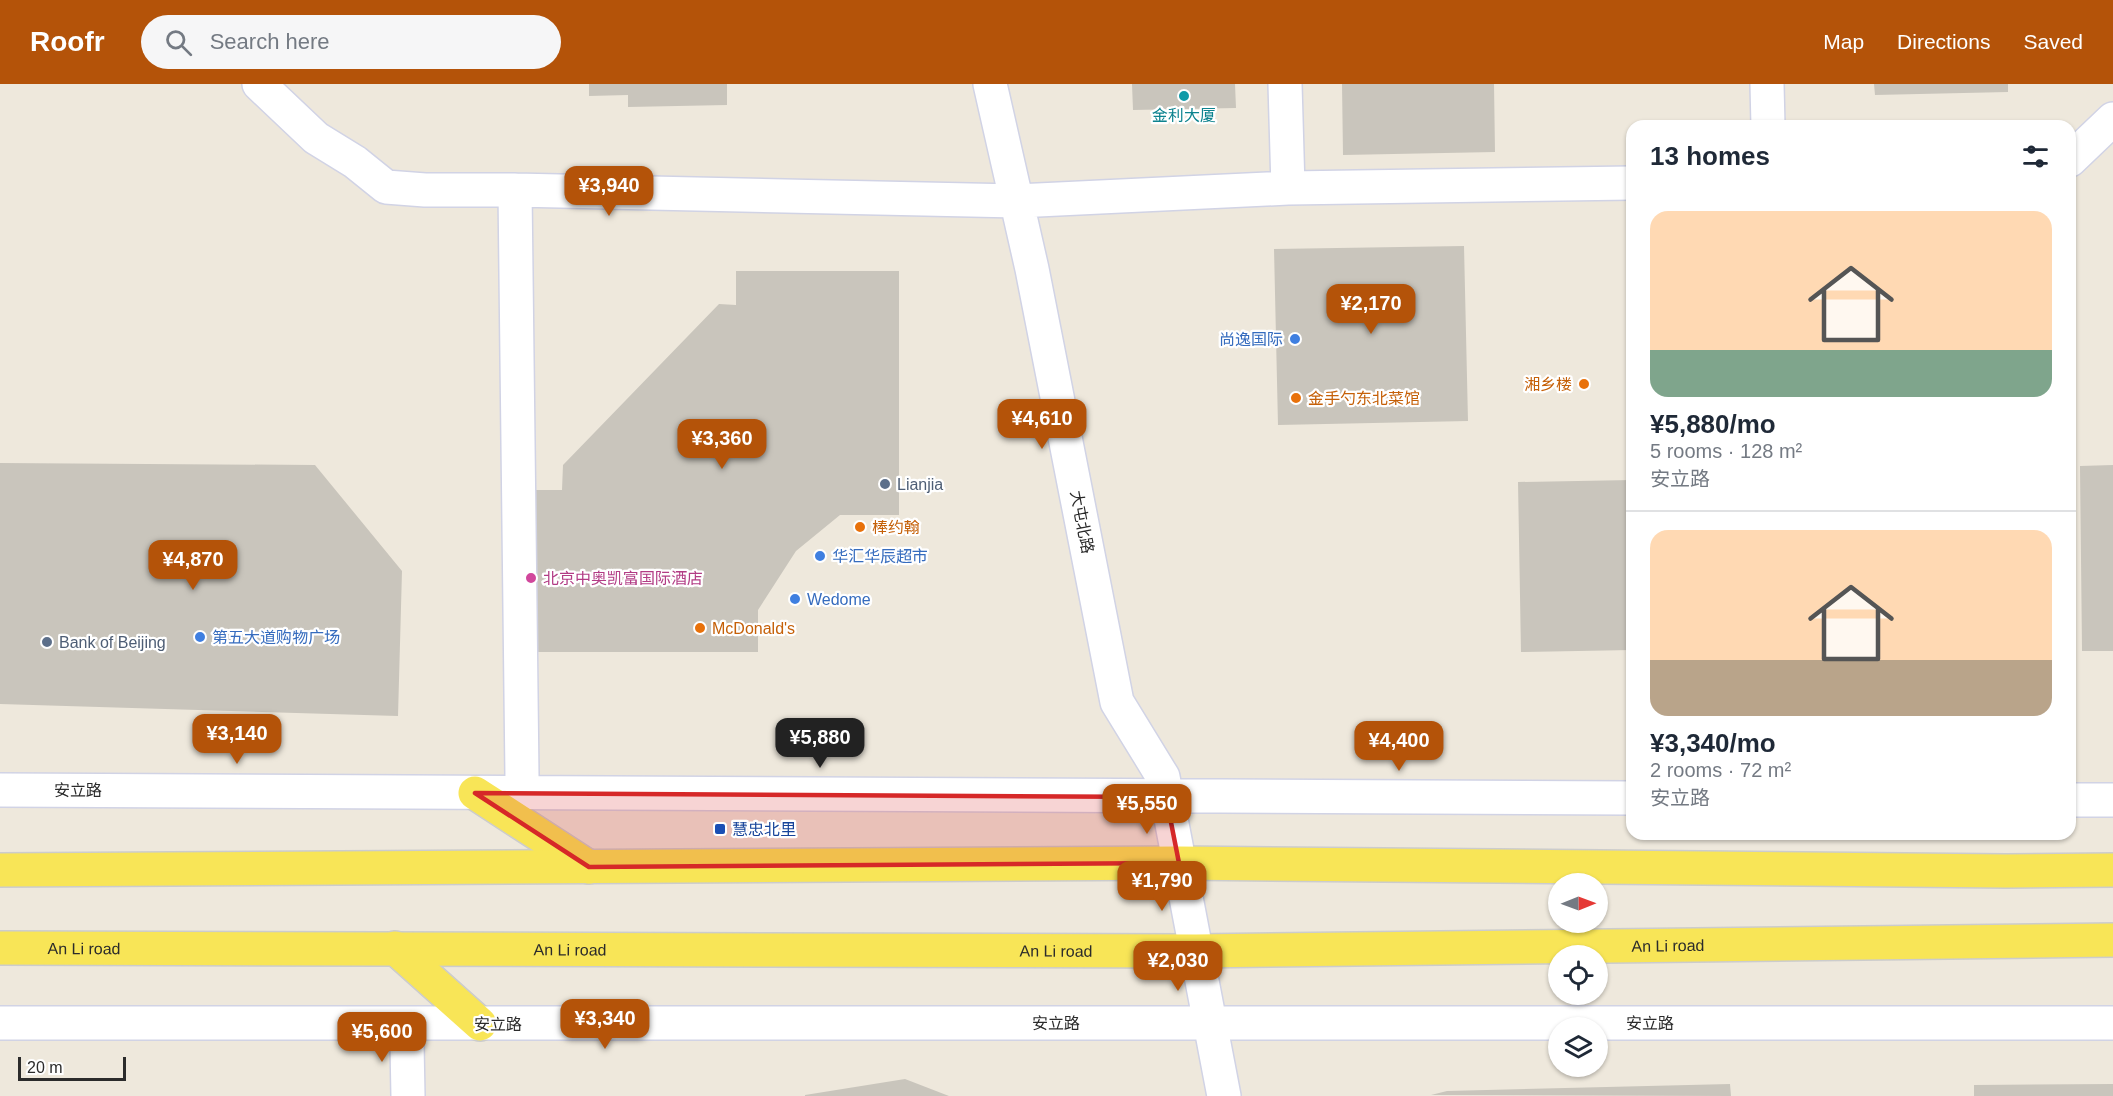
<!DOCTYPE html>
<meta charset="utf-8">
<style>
:root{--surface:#fff;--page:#f6f6f7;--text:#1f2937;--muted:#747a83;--line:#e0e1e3;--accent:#b45309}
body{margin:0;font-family:Arial,"Noto Sans SC",sans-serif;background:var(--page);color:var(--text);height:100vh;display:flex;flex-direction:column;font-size:22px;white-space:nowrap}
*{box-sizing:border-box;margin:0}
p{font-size:20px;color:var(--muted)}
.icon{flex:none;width:33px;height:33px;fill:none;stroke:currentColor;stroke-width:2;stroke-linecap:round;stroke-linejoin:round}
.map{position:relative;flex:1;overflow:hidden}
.side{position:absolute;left:1626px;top:36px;width:450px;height:720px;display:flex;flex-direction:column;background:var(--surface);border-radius:18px;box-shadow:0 2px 4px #0004}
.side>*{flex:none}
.needle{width:39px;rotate:89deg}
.tools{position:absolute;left:1548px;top:789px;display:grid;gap:12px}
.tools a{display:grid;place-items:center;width:60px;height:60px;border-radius:50%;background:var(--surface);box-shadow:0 2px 4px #0004;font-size:30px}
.scale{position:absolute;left:18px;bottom:15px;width:108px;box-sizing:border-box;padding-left:6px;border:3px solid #2b2b2b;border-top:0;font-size:16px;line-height:21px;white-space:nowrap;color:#2b2b2b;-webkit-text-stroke:4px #fff;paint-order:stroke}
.price{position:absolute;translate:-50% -51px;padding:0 14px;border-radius:12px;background:var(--accent);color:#fff;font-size:20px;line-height:39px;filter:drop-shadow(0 2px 3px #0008)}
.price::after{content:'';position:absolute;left:50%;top:36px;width:18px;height:14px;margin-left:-9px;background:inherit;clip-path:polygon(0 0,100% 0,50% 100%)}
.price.selected{background:#222;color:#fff}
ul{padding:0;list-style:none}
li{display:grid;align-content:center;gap:12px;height:318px;padding:0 24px}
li+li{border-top:2px solid var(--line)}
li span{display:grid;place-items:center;height:186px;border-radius:18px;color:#555}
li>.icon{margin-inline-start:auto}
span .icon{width:108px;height:108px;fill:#fffc;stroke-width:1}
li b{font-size:26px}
h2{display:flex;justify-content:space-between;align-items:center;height:72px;padding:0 24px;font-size:26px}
header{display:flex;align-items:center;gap:36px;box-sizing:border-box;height:84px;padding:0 30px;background:var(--accent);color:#fff}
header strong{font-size:28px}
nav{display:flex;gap:33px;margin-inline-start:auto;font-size:21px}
.search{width:420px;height:54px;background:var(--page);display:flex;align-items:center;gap:15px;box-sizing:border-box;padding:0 21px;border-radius:33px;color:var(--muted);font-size:22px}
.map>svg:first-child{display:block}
</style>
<header>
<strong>Roofr</strong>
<div class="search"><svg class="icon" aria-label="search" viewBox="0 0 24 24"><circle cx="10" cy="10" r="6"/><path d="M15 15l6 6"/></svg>Search here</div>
<nav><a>Map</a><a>Directions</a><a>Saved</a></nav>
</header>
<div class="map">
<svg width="2113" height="1012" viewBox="0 0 2113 1012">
<rect width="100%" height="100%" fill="#eee8dc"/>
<!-- building -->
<path fill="#c9c5bc" d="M589,0H727V21L628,23V11L589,12Z
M1132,0H1235L1236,24L1133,26Z
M1342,0H1494L1495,68L1343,71Z
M1874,0H2008V8L1875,11Z
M1464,162L1468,337L1278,341L1274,165Z
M736,187H899V431H840L796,467L758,526V568H525V406H562L563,381L719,220L736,221Z
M0,379L315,381L402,487L398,632L0,620Z
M2113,381V567H2082L2080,382Z
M1632,396V566L1521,568L1518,398Z
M905,995L949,1012H805V1011Z
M1730,1000L1731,1012L1431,1011L1447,1007Z
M2113,1000V1012H1974V1001Z"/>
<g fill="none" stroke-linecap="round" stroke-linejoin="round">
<defs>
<path id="minor" d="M259,0L316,54L355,78L386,103L425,106H515L1017,117L1288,104L1632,99
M990,0L1032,185L1117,618L1163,693L1224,1012
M1285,0L1288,104
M1767,0L1768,42
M2070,76L2113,35
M515,106L522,693L524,709
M0,706L1632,714
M2070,716H2113
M0,939H2113
M403,940L407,960L408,1012"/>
<g id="major">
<path d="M475,709L589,783"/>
<path d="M0,786L1179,779L2006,787L2113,786"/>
<path id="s1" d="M0,864L1196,867L2113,856"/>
<path d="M395,864L480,940"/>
</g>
</defs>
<!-- minor casing -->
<use href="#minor" stroke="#d1d3e5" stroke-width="36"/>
<!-- major casing -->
<use href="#major" stroke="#ccc" stroke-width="36"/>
<!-- minor -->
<use href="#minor" stroke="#fff" stroke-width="33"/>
<!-- major -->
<use href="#major" stroke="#f8e557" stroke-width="33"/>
</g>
<!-- marked area -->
<path fill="#d62828" fill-opacity="0.2" stroke="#d62828" stroke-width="4.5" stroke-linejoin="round" d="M475,709L1166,713L1179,779L589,783Z"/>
<!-- markers -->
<circle fill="#0f9aa8" stroke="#fff" stroke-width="2" cx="1184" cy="12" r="6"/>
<g fill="#3f7fe0" stroke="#fff" stroke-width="2">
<circle cx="1295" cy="255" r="6"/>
<circle cx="820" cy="472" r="6"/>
<circle cx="795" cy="515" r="6"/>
<circle cx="200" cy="553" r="6"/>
</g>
<g fill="#e8710a" stroke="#fff" stroke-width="2">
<circle cx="1584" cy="300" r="6"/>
<circle cx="1296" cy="314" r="6"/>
<circle cx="860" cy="443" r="6"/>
<circle cx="700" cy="544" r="6"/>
</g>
<g fill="#5c6f8a" stroke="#fff" stroke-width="2">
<circle cx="885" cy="400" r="6"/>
<circle cx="47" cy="558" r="6"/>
</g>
<circle fill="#d1479c" stroke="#fff" stroke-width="2" cx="531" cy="494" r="6"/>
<rect fill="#1a4fb4" stroke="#fff" stroke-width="2" x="714" y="739" width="12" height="12" rx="3"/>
<g text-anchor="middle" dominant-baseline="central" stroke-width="4.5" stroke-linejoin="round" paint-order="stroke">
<!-- culture labels -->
<g font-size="16" fill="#0d838f" stroke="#fff">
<text x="1184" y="31">金利大厦</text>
</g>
<!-- shop labels -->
<g font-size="16" fill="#366cbe" stroke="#fff" text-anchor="start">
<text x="1283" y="255" text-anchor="end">尚逸国际</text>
<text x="832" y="472">华汇华辰超市</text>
<text x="807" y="515">Wedome</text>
<text x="212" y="553">第五大道购物广场</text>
</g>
<!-- food labels -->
<g font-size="16" fill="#c56008" stroke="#fff" text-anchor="start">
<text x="1572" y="300" text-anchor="end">湘乡楼</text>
<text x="1308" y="314">金手勺东北菜馆</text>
<text x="872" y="443">棒约翰</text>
<text x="712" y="544">McDonald's</text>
</g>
<!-- service labels -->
<g font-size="16" fill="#4e5e75" stroke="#fff" text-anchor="start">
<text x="897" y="400">Lianjia</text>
<text x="59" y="558">Bank of Beijing</text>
</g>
<!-- street labels -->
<g font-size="16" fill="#2b2b2b" stroke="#fff">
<text transform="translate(1082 438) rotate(79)">大屯北路</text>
<text x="78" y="706">安立路</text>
<text stroke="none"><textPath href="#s1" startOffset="1668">An Li road</textPath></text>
<text stroke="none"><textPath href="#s1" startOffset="84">An Li road</textPath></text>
<text stroke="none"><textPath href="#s1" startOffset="570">An Li road</textPath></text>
<text stroke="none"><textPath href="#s1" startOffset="1056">An Li road</textPath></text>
<text x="1056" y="939">安立路</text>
<text x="1650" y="939">安立路</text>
<text x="498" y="940">安立路</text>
</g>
<!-- hotel labels -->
<g font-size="16" fill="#b23c85" stroke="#fff" text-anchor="start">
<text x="543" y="494">北京中奥凯富国际酒店</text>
</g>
<!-- transit labels -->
<g font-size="16" fill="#164399" stroke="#fff" text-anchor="start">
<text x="732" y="745">慧忠北里</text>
</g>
</g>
</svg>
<div class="tools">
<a><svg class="needle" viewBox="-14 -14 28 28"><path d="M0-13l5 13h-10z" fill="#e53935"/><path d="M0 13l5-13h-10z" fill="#747a83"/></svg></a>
<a><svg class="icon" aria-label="locate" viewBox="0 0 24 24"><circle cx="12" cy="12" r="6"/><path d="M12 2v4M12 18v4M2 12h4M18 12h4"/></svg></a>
<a><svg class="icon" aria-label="layers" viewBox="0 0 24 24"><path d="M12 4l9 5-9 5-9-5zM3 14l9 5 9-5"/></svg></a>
</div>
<div class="scale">20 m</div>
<b class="price" style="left:609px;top:133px">¥3,940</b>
<b class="price" style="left:1371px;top:251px">¥2,170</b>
<b class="price" style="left:1042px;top:366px">¥4,610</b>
<b class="price" style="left:722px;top:386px">¥3,360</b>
<b class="price" style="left:193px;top:507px">¥4,870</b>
<b class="price" style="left:237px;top:681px">¥3,140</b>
<b class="price selected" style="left:820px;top:685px">¥5,880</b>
<b class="price" style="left:1399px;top:688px">¥4,400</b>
<b class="price" style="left:1147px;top:751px">¥5,550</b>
<b class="price" style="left:1162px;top:828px">¥1,790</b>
<b class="price" style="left:1178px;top:908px">¥2,030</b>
<b class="price" style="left:605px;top:966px">¥3,340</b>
<b class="price" style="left:382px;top:979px">¥5,600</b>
<section class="side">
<h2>13 homes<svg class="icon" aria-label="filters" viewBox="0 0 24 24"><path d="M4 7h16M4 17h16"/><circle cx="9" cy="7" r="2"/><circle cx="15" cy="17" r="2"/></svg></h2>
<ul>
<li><span style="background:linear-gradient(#ffd9b3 75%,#7fa58c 0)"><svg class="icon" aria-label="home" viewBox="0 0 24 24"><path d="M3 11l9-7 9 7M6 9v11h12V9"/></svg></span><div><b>¥5,880/mo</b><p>5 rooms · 128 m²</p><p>安立路</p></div></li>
<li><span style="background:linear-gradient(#ffd9b3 70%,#b9a48a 0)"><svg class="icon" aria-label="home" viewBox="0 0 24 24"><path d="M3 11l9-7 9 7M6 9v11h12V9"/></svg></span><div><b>¥3,340/mo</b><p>2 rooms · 72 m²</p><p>安立路</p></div></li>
</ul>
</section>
</div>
